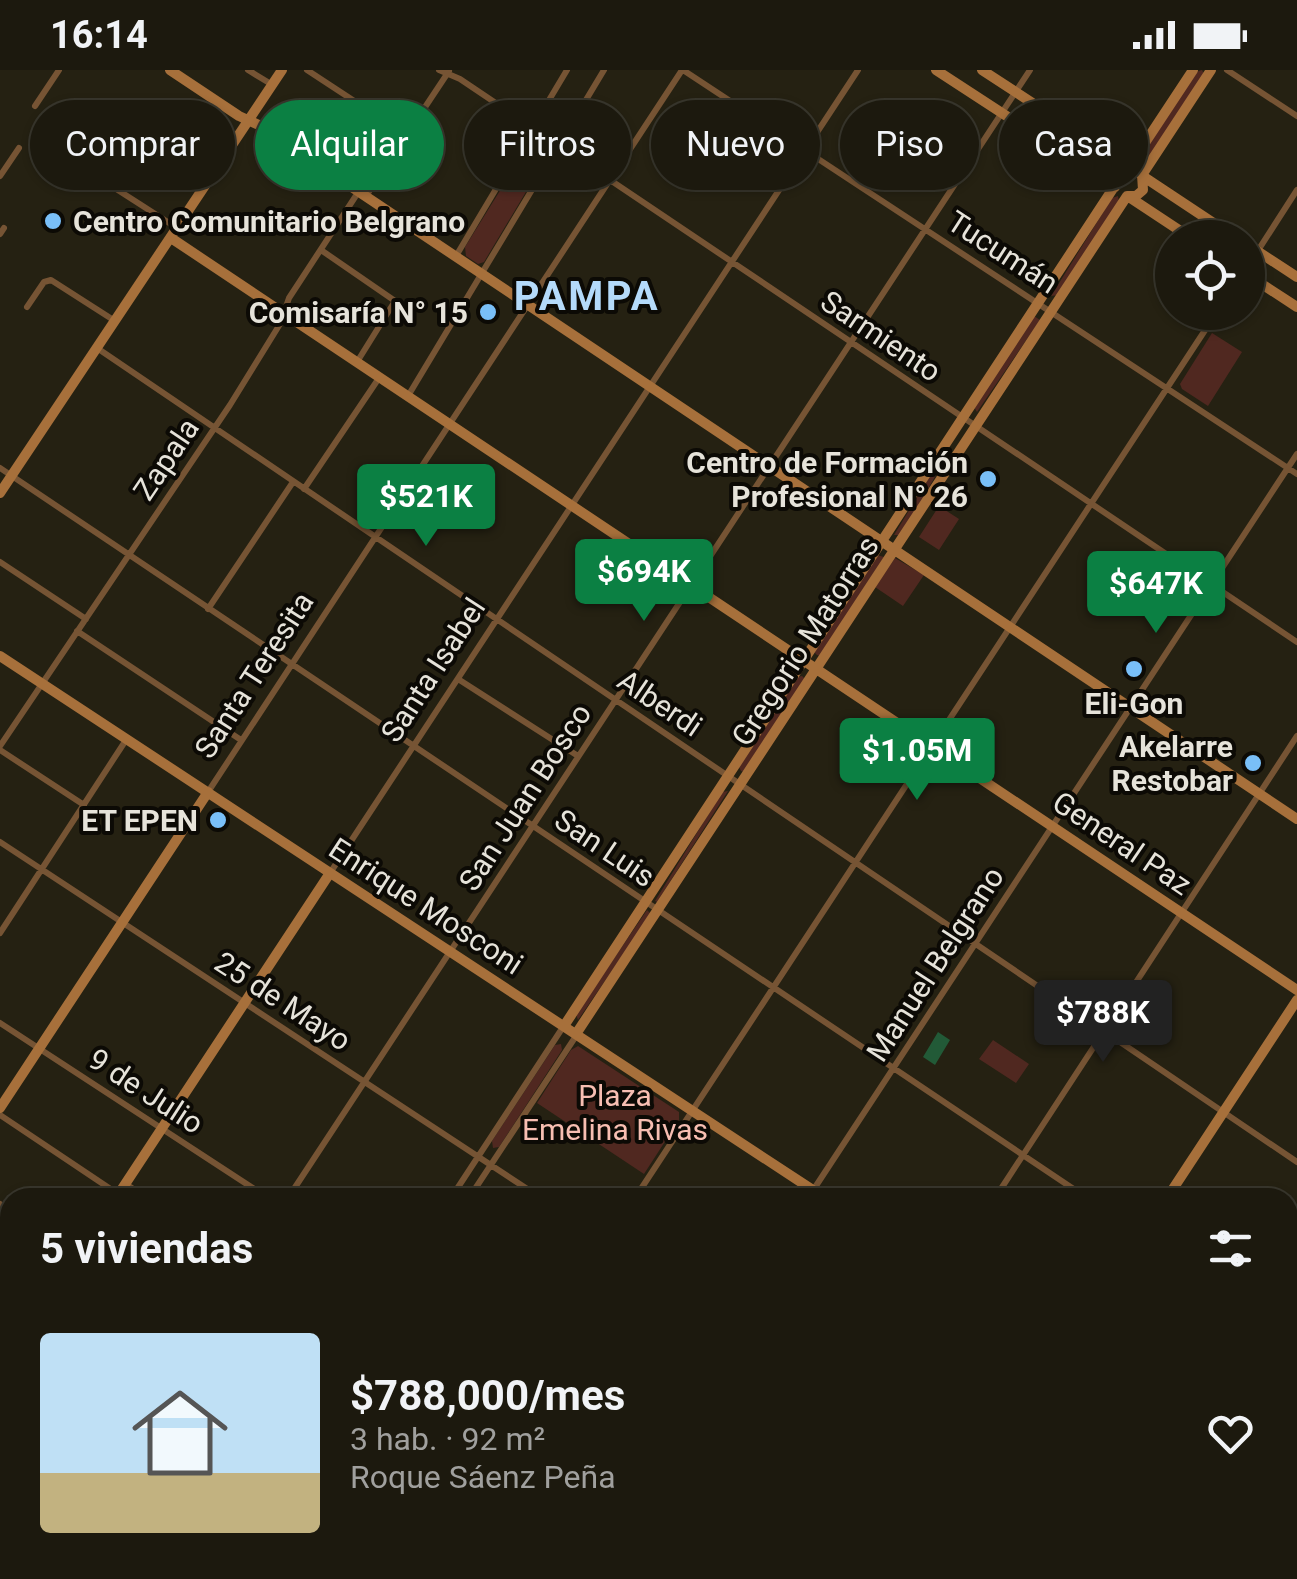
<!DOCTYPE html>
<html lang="es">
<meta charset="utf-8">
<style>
:root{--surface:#1c190e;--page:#252217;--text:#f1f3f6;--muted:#a0a09e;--line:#3a382e;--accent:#0b8043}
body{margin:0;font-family:Roboto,sans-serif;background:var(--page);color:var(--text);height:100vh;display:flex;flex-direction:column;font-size:38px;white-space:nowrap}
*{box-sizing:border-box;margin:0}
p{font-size:32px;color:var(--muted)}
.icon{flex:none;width:55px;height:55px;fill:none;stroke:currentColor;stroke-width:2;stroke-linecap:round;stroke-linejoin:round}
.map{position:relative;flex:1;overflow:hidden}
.sheet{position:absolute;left:0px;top:1118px;width:1298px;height:392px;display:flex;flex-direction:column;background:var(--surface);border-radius:30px 30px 0 0;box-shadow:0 2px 8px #0004,0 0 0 2px var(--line)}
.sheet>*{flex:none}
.hud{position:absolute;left:30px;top:30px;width:1238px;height:90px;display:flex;gap:20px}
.buttons{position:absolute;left:1155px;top:150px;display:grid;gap:20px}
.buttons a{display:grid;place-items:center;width:110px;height:110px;border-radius:50%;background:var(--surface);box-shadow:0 2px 8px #0004,0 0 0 2px var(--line);font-size:50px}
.price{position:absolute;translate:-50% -85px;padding:0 22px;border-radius:10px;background:var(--accent);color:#fff;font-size:32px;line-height:65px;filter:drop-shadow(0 2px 5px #0008)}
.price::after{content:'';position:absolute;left:50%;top:60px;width:30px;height:22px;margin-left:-15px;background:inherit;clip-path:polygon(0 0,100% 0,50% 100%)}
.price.active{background:#222;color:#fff}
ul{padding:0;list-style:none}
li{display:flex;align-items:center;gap:30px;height:250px;padding:0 40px}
li span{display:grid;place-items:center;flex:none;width:280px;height:200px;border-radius:10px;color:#555}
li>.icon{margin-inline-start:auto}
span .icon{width:120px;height:120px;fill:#fffc;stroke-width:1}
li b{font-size:42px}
h2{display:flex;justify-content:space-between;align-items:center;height:120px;padding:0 40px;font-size:42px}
.chip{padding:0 35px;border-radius:45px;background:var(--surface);box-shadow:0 2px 8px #0004,0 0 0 2px var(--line);font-size:35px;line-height:90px}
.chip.active{background:var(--accent);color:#fff}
.status{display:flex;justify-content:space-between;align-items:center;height:70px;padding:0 50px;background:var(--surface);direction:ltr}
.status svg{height:28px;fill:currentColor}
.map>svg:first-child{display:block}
</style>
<div class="status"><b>16:14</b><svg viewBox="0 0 49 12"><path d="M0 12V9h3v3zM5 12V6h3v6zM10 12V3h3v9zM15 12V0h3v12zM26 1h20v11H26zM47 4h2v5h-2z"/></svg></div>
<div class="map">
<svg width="1297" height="1509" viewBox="0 0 1297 1509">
<rect width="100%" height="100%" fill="#252112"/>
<!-- green -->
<path fill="#502820" d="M1202,0L1204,4L1144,95H1139L1137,92L1196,2Z
M534,66L551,80L484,192L478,194L466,186L465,177Z
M1118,126L1119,132L1058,225L1051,226L1112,128Z
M1034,246L1040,250L977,342L974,337Z
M1212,263L1242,282L1208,336L1182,319L1180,314Z
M939,400L901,465H894L933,401Z
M939,436L959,449L939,480L919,467Z
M877,485L884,487L820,586L817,585L814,582Z
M895,488L924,505L903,536L875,517Z
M802,606L805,609L744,702L741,701L739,697L797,607Z
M728,721L657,832L655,831L722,722Z
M647,840L651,844L578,950L576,944Z
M993,970L1029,994L1016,1013L979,989Z
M561,974L562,980L499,1077L493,1078L492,1071L555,975Z
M578,976L679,1042V1050L644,1104L537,1033L571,980Z
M844,1500H914L908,1509H858Z"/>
<!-- water -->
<path fill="#225a37" d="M938,962L950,970L935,995L923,987Z
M0,1312L10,1313V1371L0,1370Z
M940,1500H1108L1162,1509H946L940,1504Z"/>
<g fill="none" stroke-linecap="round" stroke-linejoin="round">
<!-- street -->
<path stroke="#765434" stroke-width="6" d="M248,0L271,14
M307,0L406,65
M439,0L460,9L1297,572
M683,0L1297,404
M1227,0L1297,46
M35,36L59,0
M82,97L177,158
M0,106L19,78
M366,126L449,1
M0,164L4,158
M321,180L395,231L357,292
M456,186L567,0
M1248,196L1297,120
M27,237L44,212L51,210L115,251
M97,278L1297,1092
M408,326L604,0
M0,398L1087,1128
M304,419L379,308
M0,492L86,549
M208,539L293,412
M77,561L241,670
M458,609L578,686
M0,676L230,335L280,254L289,228L359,121
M0,680L84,735
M208,722L682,0
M0,772L541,1128
M330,803L858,0
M0,863L126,670
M0,953L268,1128
M0,1045L118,1124
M126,1114L146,1128
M288,1128L1030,0
M451,1128L563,957
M469,1128L576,966
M635,1128L1217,242
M808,1128L1297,384
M995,1128L1297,666
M0,1134L10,1141
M0,1213L10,1220
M1288,1262L1297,1268
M0,1382L10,1383
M1288,1431L1297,1438
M1288,1461L1297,1447
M89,1500L102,1509
M331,1500L344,1509
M580,1500L593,1509
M834,1500L848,1509
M129,1509L131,1500
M268,1509L274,1500
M376,1509L381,1500
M461,1509L467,1500
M557,1509L563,1500
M741,1509L747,1500
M1256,1509L1262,1500"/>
<!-- secondary -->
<path stroke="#a7703b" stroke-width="10" d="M170,0L239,46L259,55L1297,749
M936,0L1115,117
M982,0L1127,95
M1129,97L1193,0
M1141,105L1236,168
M1129,127L1191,168
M171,168L1297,920
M1248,175L1297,207
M1248,205L1297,237
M0,423L282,0
M0,586L825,1128
M564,956L1114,117L1110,110C1110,99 1117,94 1127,96
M576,964L1127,126H1136L1143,120L1142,105L1211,0
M0,1038L208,722
M116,1128L330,803
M1167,1128L1297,930
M1288,1206L1297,1191
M0,1289L10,1288
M916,1509L922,1500"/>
</g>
<!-- markers -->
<g fill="#79bff8" stroke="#0c0a05" stroke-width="4">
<circle cx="53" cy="151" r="10"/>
<circle cx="488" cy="242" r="10"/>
<circle cx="988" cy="409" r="10"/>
<circle cx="1134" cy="599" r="10"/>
<circle cx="1253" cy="693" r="10"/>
<circle cx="218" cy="750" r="10"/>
</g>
<g text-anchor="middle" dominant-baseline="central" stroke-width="8" stroke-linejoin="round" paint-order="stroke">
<!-- poi labels -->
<g font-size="30" font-weight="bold" fill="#e6e3da" stroke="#0c0a05" text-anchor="end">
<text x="73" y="151" text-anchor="start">Centro Comunitario Belgrano</text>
<text x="468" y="242">Comisaría N° 15</text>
<text x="968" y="392">Centro de Formación<tspan x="968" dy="34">Profesional N° 26</tspan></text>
<text x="1134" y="633" text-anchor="middle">Eli-Gon</text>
<text x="1233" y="676">Akelarre<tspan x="1233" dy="34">Restobar</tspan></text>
<text x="198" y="750">ET EPEN</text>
</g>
<!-- street labels -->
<g font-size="30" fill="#e6e3da" stroke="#0c0a05">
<text transform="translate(1003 182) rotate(33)">Tucumán</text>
<text transform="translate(881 266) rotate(34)">Sarmiento</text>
<text transform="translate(166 389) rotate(-56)">Zapala</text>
<text transform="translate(805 571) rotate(-57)">Gregorio Matorras</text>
<text transform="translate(433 600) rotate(-57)">Santa Isabel</text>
<text transform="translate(254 605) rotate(-57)">Santa Teresita</text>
<text transform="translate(660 633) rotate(34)">Alberdi</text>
<text transform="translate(525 727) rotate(-57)">San Juan Bosco</text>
<text transform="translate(1122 773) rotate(34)">General Paz</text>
<text transform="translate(605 778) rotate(34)">San Luis</text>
<text transform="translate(426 836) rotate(33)">Enrique Mosconi</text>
<text transform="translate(935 894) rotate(-57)">Manuel Belgrano</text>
<text transform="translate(283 931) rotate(33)">25 de Mayo</text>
<text transform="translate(146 1021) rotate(33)">9 de Julio</text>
</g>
<!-- park labels -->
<g font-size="30" fill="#f7beb2" stroke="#0c0a05">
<text x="615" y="1025">Plaza<tspan x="615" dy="34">Emelina Rivas</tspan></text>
</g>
<!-- district labels -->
<g font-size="40" font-weight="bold" letter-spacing="2.5" fill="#b4dafa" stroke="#0c0a05">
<text x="587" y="226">PAMPA</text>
</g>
</g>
</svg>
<div class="buttons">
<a><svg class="icon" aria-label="locate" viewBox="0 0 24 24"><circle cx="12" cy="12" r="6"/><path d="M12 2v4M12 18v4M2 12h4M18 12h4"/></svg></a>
</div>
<b class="price" style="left:426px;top:479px">$521K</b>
<b class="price" style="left:644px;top:554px">$694K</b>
<b class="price" style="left:1156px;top:566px">$647K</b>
<b class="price" style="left:917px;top:733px">$1.05M</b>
<b class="price active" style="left:1103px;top:995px">$788K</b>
<div class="hud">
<a class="chip">Comprar</a>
<a class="chip active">Alquilar</a>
<a class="chip">Filtros</a>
<a class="chip">Nuevo</a>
<a class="chip">Piso</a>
<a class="chip">Casa</a>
</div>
<section class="sheet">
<h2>5 viviendas<svg class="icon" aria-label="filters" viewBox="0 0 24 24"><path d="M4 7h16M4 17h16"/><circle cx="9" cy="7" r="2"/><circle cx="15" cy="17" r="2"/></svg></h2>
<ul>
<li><span style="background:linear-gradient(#bfe0f5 70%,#c2b280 0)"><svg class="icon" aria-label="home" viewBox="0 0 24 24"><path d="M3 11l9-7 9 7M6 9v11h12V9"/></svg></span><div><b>$788,000/mes</b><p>3 hab. · 92 m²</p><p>Roque Sáenz Peña</p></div><svg class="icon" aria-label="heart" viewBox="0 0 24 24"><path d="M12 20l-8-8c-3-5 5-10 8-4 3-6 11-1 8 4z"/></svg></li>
</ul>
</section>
</div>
